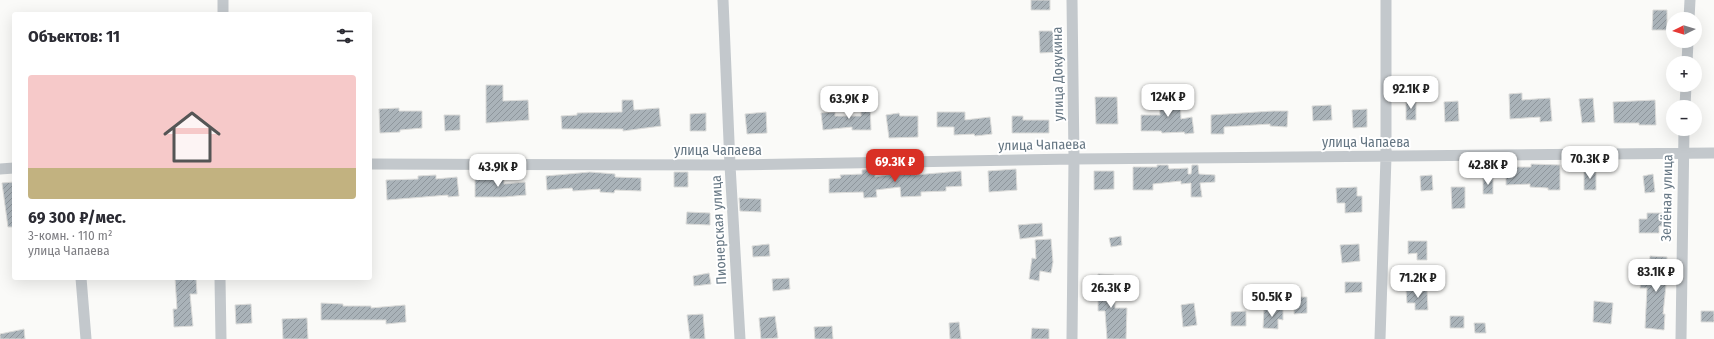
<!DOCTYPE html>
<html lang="ru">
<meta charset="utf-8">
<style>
:root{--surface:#fff;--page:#f2f2f3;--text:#2b2b33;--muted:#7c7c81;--line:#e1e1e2;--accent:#d93025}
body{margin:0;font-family:"Fira Sans Condensed",sans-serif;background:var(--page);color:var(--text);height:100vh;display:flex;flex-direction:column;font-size:15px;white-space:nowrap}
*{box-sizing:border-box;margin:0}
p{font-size:13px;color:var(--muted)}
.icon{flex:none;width:22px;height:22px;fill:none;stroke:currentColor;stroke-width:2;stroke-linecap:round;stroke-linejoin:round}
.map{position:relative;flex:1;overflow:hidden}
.panel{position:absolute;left:12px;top:12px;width:360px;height:268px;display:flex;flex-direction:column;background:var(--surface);border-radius:4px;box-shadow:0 4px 16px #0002}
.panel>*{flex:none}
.needle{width:26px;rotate:265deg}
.fabs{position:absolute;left:1666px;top:12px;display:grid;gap:8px}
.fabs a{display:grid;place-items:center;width:36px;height:36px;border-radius:50%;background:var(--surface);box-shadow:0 4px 16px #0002;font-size:20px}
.price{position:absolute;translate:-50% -34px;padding:0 9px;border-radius:8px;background:#fff;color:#222;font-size:13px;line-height:26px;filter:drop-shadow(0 1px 2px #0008)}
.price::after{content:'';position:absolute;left:50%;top:24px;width:12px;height:9px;margin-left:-6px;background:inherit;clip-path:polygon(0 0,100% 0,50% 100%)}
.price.selected{background:var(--accent);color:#fff}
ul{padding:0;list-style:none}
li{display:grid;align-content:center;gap:8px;height:212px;padding:0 16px}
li+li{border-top:1px solid var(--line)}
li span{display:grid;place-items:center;height:124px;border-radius:4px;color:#555}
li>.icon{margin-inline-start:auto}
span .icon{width:72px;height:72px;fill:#fffc;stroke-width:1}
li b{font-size:17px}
h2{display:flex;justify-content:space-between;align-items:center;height:48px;padding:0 16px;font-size:17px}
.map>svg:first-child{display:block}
</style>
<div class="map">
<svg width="1714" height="339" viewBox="0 0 1714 339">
<defs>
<pattern id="building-hatch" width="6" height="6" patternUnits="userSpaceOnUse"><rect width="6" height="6" fill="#aab3b9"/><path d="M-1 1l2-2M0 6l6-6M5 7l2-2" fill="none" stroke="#8e969c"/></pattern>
</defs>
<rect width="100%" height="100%" fill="#fafaf8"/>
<!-- building -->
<path fill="url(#building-hatch)" stroke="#dcdcda" d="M1031,0H1050V10H1031Z
M1653,10H1667V30H1652Z
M1039,31H1060V52L1040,53Z
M486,85H503V101L528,100L529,120L486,123Z
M1522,93V100L1550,98L1552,121L1540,122V117L1510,119L1509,94Z
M1180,96L1181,119L1192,117L1194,133L1185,134L1184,132L1162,133L1161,131H1141V115H1160L1159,98Z
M1095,97H1117L1118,124H1096Z
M1593,98L1595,122L1582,123L1579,99Z
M1406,99H1416V120H1406Z
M622,100H633L634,110L659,108L661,126L623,131V129H562L561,116L577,115V113L622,112Z
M1655,100L1656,125H1639V123H1614L1613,102Z
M1458,101L1459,121L1445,122L1444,102Z
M861,102H870L871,130H852V127L823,130L821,113L835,112V116H861Z
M1331,105L1332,120L1313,121L1312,106Z
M399,108V111H422V128L400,130V132L380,133L379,109Z
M1367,109V127L1353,128L1352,110Z
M1273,111H1288L1287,127L1270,126V124L1224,127V134H1211V115Z
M766,112L767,133L747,134L745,114Z
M937,112H965V120L990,117L992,134L975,136L974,134L954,135V127H937Z
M706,113V131H690V114Z
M899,113L900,116H918V137L889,138L886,115Z
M444,115H460V130L445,131Z
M1012,116H1023V120H1049V133H1012Z
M1531,164L1560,165V190H1548V188L1530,187V184L1506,185V167H1531Z
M1157,165H1168L1169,169L1188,168V174H1191L1192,165H1198L1199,174L1215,175V182L1200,183L1202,197H1191V183L1181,184V181L1153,184V190H1133V167H1157Z
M875,169V177L899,173V170L915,169V175L961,171L962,186L946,187V191L921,192V196L901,197L900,187L876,190L877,197L864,198L863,192L829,193V179L841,178L840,175L862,174V170Z
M1016,169L1017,190L989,192L988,171Z
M1584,169H1596V190H1584Z
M1094,171H1114V189L1094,190Z
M590,172L615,174V177L641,178V191L615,190L614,193L600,192V189L573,191L572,188L547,190L546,176Z
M674,172H688V187H674Z
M1653,174L1655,192L1645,193L1643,176Z
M436,175V179L457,177L459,196L448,197V195L387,200L386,180L418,179V176Z
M1432,175L1433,190L1421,191L1420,176Z
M475,177L504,178V184L525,182L526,195L504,197H475Z
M1493,177V194H1483V178Z
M14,182V227H8L2,183Z
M1357,187V196H1362V212L1345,213V203H1337L1336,188Z
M1451,187H1465V208L1452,209Z
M739,198L761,199V212L740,211Z
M687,212L710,213V225L686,224Z
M1647,213H1665L1664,226H1659V233H1639V219H1647Z
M1042,223L1043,236L1020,239L1018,225Z
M1121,236L1122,245L1111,247L1109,238Z
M1051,239L1053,262L1051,273L1040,271L1039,281L1029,279L1032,258L1036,259L1035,240Z
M1408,241H1427V260H1417V253L1408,254Z
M769,244L770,256L753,257L752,246Z
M1359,244L1360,261L1342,263L1340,245Z
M1650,256L1667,257L1666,285L1663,314H1665L1664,330L1645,328L1647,288H1640L1642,275L1649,276Z
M709,273L711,284L694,286L693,276Z
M1098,274L1114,275L1112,295H1115V308H1127L1126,339H1107L1105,311H1098V290H1097Z
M175,278H196L197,294H190L193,326L174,327L173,309H177Z
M789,278L790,289L773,291L772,279Z
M1345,282H1362V292L1345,293Z
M1427,289L1428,310H1415V303H1407L1406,290Z
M1294,297H1307V313L1294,314Z
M1594,301L1613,303L1611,324L1593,322Z
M321,303L343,304V306H371V308L405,305L406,322L386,324V320H321Z
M1194,303L1197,325L1183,327L1181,305Z
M251,304L252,323L236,324L235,305Z
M1264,308L1283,309V320L1278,319V329L1263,328Z
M1246,311V326H1231V312Z
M1701,311H1714V322H1701Z
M703,314L705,339H690L687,315Z
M775,316L778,338L761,339L759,318Z
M1450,316H1464V328H1450Z
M307,318L308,339H283L282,319Z
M959,322L961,339H950L949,323Z
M1474,323H1485L1486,333H1475Z
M832,326L833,339H815L814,327Z
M1032,328L1049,329V339H1031Z
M24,329L25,339H0V334Z"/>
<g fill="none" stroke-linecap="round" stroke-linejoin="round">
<!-- minor -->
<path stroke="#c3c8cc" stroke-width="11" d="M723,0L730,165L740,339
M223,14V0
M1689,19L1690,0
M1687,63L1688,41
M1685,107L1686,85
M370,164L730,165L1074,159L1714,153
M0,169L14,168
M81,278L86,339
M220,278L221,339
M1072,339L1074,159L1072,0
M1380,339L1386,157V0
M1681,339L1684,129"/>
</g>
<g text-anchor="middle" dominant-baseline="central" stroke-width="4" stroke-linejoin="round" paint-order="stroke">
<!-- street labels -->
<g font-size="14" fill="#657683" stroke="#fff">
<text transform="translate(1058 74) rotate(-91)">улица Докукина</text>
<text x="1366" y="142">улица Чапаева</text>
<text transform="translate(1042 145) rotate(-1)">улица Чапаева</text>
<text x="718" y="150">улица Чапаева</text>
<text transform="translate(1667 198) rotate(-89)">Зелёная улица</text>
<text transform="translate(719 230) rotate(-93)">Пионерская улица</text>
</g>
</g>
</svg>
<div class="fabs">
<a><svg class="needle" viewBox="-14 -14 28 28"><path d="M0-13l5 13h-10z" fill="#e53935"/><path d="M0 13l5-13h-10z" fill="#7c7c81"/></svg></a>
<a>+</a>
<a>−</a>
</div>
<b class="price" style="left:1411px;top:110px">92.1K ₽</b>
<b class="price" style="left:1168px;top:118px">124K ₽</b>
<b class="price" style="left:849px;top:120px">63.9K ₽</b>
<b class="price" style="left:1590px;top:180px">70.3K ₽</b>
<b class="price selected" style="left:895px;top:183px">69.3K ₽</b>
<b class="price" style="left:1488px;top:186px">42.8K ₽</b>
<b class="price" style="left:498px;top:188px">43.9K ₽</b>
<b class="price" style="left:1656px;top:293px">83.1K ₽</b>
<b class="price" style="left:1418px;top:299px">71.2K ₽</b>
<b class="price" style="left:1111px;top:309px">26.3K ₽</b>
<b class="price" style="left:1272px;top:318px">50.5K ₽</b>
<section class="panel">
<h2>Объектов: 11<svg class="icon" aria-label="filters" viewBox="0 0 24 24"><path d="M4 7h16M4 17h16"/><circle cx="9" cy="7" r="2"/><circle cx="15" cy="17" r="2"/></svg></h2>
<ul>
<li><span style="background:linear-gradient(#f6c9c9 75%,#c2b280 0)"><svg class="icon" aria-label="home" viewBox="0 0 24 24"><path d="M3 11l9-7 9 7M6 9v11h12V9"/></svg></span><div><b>69 300 ₽/мес.</b><p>3-комн. · 110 m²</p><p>улица Чапаева</p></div></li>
</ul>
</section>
</div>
